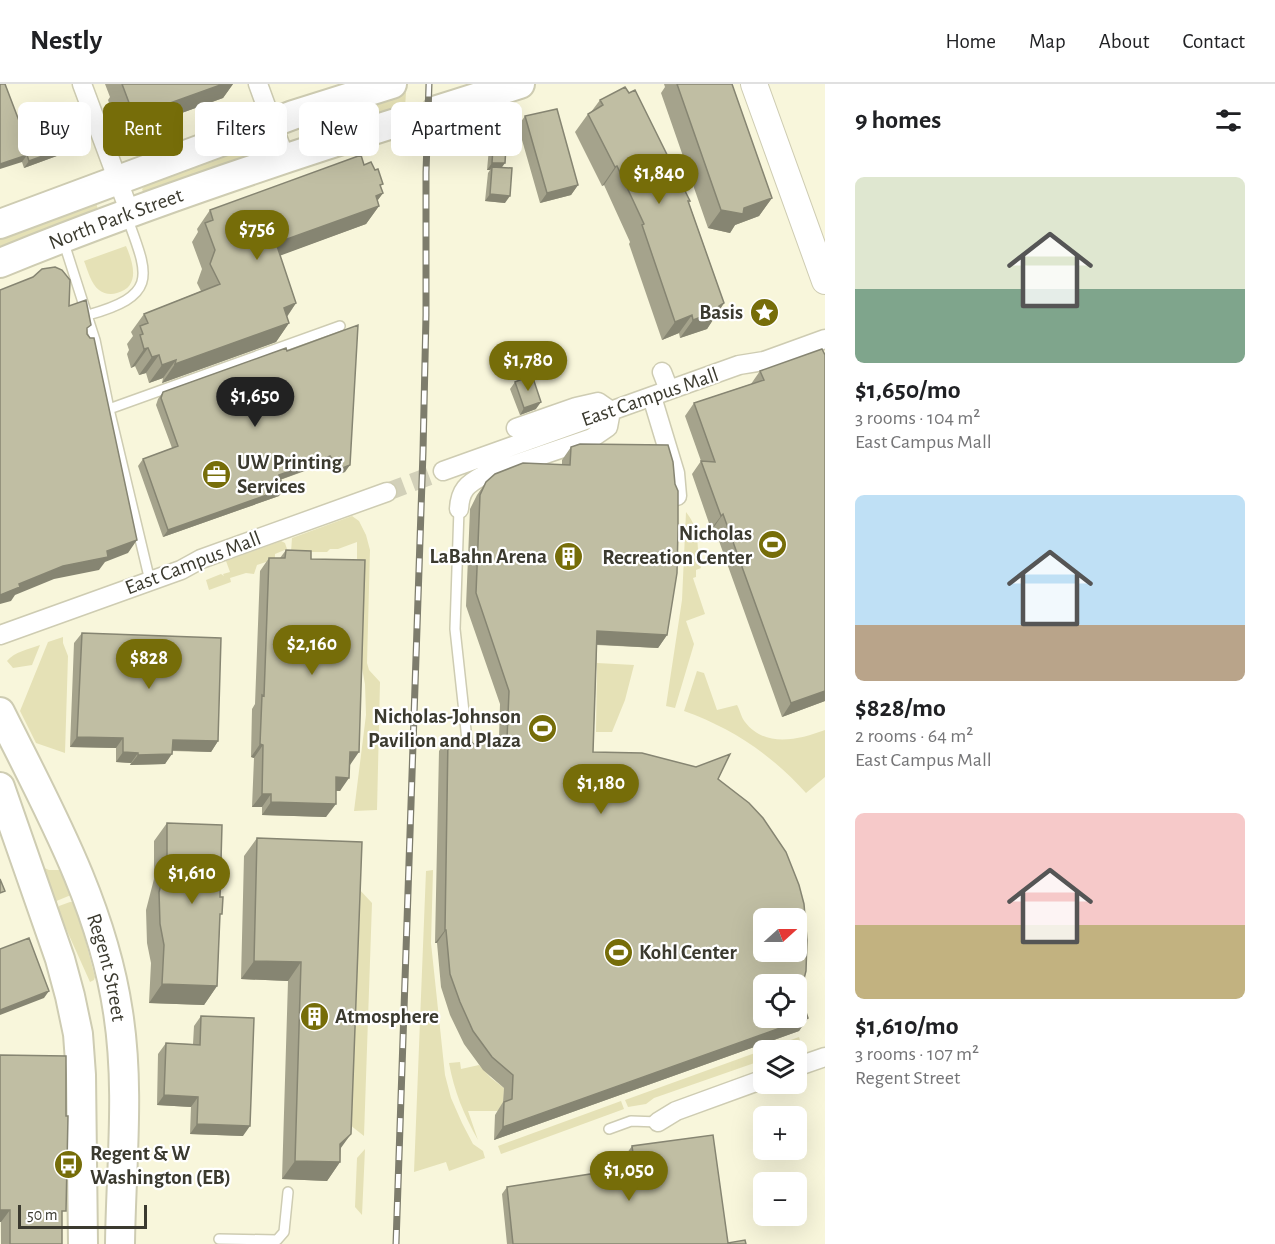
<!DOCTYPE html>
<meta charset="utf-8">
<style>
:root{--surface:#fff;--page:#f2f2f2;--text:#202124;--muted:#757577;--line:#e0e0e0;--accent:#766d09}
body{margin:0;font-family:"Alegreya Sans",sans-serif;background:var(--page);color:var(--text);height:100vh;display:flex;flex-direction:column;font-size:22px;white-space:nowrap}
*{box-sizing:border-box;margin:0}
p{font-size:20px;color:var(--muted)}
.icon{flex:none;width:33px;height:33px;fill:none;stroke:currentColor;stroke-width:2;stroke-linecap:round;stroke-linejoin:round}
.map{position:relative;flex:1;overflow:hidden}
.side{display:flex;flex-direction:column;background:var(--surface);width:450px}
.side>*{flex:none}
.hud{position:absolute;left:18px;top:18px;width:570px;height:54px;display:flex;gap:12px}
.needle{width:39px;rotate:69deg}
.fabs{position:absolute;left:753px;top:824px;display:grid;gap:12px}
.fabs a{display:grid;place-items:center;width:54px;height:54px;border-radius:9px;background:var(--surface);box-shadow:0 6px 24px #0002;font-size:30px}
.scale{position:absolute;left:18px;bottom:15px;width:129px;box-sizing:border-box;padding-left:6px;border:3px solid #3b3a2f;border-top:0;font-size:16px;line-height:21px;white-space:nowrap;color:#3b3a2f;-webkit-text-stroke:4px #fff;paint-order:stroke}
.price{position:absolute;translate:-50% -51px;padding:0 14px;border-radius:21px;background:var(--accent);color:#fff;font-size:20px;line-height:39px;filter:drop-shadow(0 2px 3px #0008)}
.price::after{content:'';position:absolute;left:50%;top:36px;width:18px;height:14px;margin-left:-9px;background:inherit;clip-path:polygon(0 0,100% 0,50% 100%)}
.price.active{background:#222;color:#fff}
ul{padding:0;list-style:none}
li{display:grid;align-content:center;gap:12px;height:318px;padding:0 30px}
li span{display:grid;place-items:center;height:186px;border-radius:9px;color:#555}
li>.icon{margin-inline-start:auto}
span .icon{width:108px;height:108px;fill:#fffc;stroke-width:1}
li b{font-size:26px}
h2{display:flex;justify-content:space-between;align-items:center;height:72px;padding:0 30px;font-size:26px}
.tag{padding:0 21px;border-radius:9px;background:var(--surface);box-shadow:0 6px 24px #0002;font-size:21px;line-height:54px}
.tag.active{background:var(--accent);color:#fff}
header{display:flex;align-items:center;gap:36px;box-sizing:border-box;height:84px;padding:0 30px;background:var(--surface);border-bottom:2px solid var(--line)}
header strong{font-size:28px}
nav{display:flex;gap:33px;margin-inline-start:auto;font-size:21px}
main{display:flex;flex:1;min-height:0}
.map>svg:first-child{display:block}
</style>
<header>
<strong>Nestly</strong>
<nav><a>Home</a><a>Map</a><a>About</a><a>Contact</a></nav>
</header>
<main>
<div class="map">
<svg width="825" height="1160" viewBox="0 0 825 1160">
<rect width="100%" height="100%" fill="#f8f6db"/>
<!-- green -->
<path fill="#e5e1b6" d="M406,8L405,24L306,53L302,41Z
M259,55L261,59L249,75L145,113L142,105L146,101Z
M96,118L98,126L0,168V155L23,142Z
M126,162C133,178 141,203 117,209C111,211 104,210 99,206C91,200 88,187 84,177Z
M686,428C702,448 695,463 701,484L696,486V493L693,494L705,530L686,537L694,560L675,624L666,622L682,516Z
M352,432L359,437L366,451L370,466L367,579L369,586L380,598L377,726L354,727L366,631L365,600L361,579L363,479L357,475V458L338,465H330L327,468H291L292,454Z
M281,457L285,459L287,465L275,470V475L257,481L254,490L246,489L230,494L231,498L209,506L206,496L221,490L224,492L223,490L230,488L226,477Z
M63,553V559L68,572L65,669L36,659L20,627L48,558Z
M40,561L32,581L13,584L7,577C14,568 29,565 40,561Z
M597,579L634,581L625,616L612,648H596Z
M697,587L704,589L717,626L737,621C740,626 741,633 745,638C765,664 798,656 825,646V693L806,709C772,671 732,644 684,627Z
M42,783L49,786H61L71,811L54,818Z
M433,786L431,859L445,991L451,1014L462,1039L473,1060L483,1067L485,1074L449,1087L446,1078L414,1088L426,787Z
M358,804L372,819L364,1052L350,1041Z
M70,818H73L84,851L95,893L94,896L90,898L59,829V822Z
M799,953L802,963L792,966H764L763,976L654,1014L646,1020L628,1023L625,1016Z
M460,978L461,985L479,981L491,994L504,1004L503,1027H468L478,1056C464,1031 454,1007 449,979Z
M621,1017L624,1025L501,1070L498,1062Z
M365,1065L362,1131L355,1123L357,1074Z"/>
<g fill="none" stroke-linecap="round" stroke-linejoin="round">
<!-- street-tunnel -->
<path stroke="#d2d0b9" stroke-width="18" stroke-dasharray="18 9" stroke-linecap="butt" d="M387,408L443,387"/>
<defs>
<path id="lane" d="M63,156L95,256L109,325L150,497
M88,231C160,211 148,191 127,133
M109,325L340,242
M459,425L455,545L468,665
M609,1045L631,1037L658,1038
M219,1155L277,1156L284,1148L288,1108"/>
<path id="street" d="M82,0L130,129
M258,0L285,74
M662,288L669,306
M652,313L675,389L677,412
M516,344L576,323L598,318L611,327
M443,387L739,281L764,277L825,255
M459,425C460,406 467,400 484,391L592,354L608,343L611,327
M0,551L181,486L201,475L387,408
M796,983L825,973
M658,1038L676,1027L764,995"/>
<path id="secondary" d="M754,0L825,197"/>
<g id="primary">
<path d="M437,26L520,0"/>
<path d="M0,140L293,31L392,0"/>
<path id="s1" d="M0,179C132,125 268,79 405,36"/>
<path id="s2" d="M0,628C48,724 102,820 118,928C130,1004 121,1083 120,1160"/>
<path d="M0,703L60,875L70,912L78,950L81,991L83,1160"/>
</g>
</defs>
<!-- lane casing -->
<use href="#lane" stroke="#ceccb2" stroke-width="12"/>
<!-- street casing -->
<use href="#street" stroke="#ceccb2" stroke-width="21"/>
<!-- secondary casing -->
<use href="#secondary" stroke="#ceccb2" stroke-width="28"/>
<!-- primary casing -->
<use href="#primary" stroke="#ceccb2" stroke-width="32"/>
<!-- lane -->
<use href="#lane" stroke="#fff" stroke-width="9"/>
<!-- street -->
<use href="#street" stroke="#fff" stroke-width="18"/>
<!-- secondary -->
<use href="#secondary" stroke="#fff" stroke-width="26"/>
<!-- primary -->
<use href="#primary" stroke="#fff" stroke-width="28"/>
<defs>
<path id="rail" d="M396,1160L423,368L426,231V88L429,0"/>
</defs>
<!-- rail casing -->
<use href="#rail" stroke="#7d7c6c" stroke-width="7"/>
<!-- rail -->
<use href="#rail" stroke="#fff" stroke-width="4.5" stroke-dasharray="14" stroke-linecap="butt"/>
</g>
<!-- wall -->
<path fill="#a5a38c" d="M105,0H233L223,14L121,51L108,16L110,13Z
M664,0H732L772,114L759,132L735,141L730,149L708,144L661,9L665,3Z
M6,3L21,42L79,38L89,55L84,62L24,84L22,78Z
M600,16L690,117L689,119L724,219L707,245L680,254L679,249L662,256L629,160L630,158L604,101L602,102L575,48L588,30L591,28Z
M525,32L578,101L571,111L540,119L518,42Z
M494,47L502,83L505,119L485,117L488,89L490,86H487L490,53Z
M364,81L381,103L383,109L377,117L379,122L366,140L280,171L296,219L287,233L289,239L276,258L162,299L163,294L149,299L146,289L139,291L135,282L131,284L127,270L129,266L127,260L133,252L131,248L144,230L201,207L197,199L202,185L192,158L198,148L197,145L210,126Z
M286,264L345,388L335,391L325,379L316,383L280,396L279,412L163,453L138,382L143,375L172,364L156,321L158,315L163,308Z
M825,271V617L782,633L714,443L711,445L692,390L701,377L685,332L694,319L751,300L760,287Z
M515,298L536,325L520,331L510,305Z
M571,363L667,551L658,564L597,561L593,668L718,695L808,934L799,947L494,1056L495,1031L503,1018L504,1004L483,986L464,960L450,931L441,903L437,859H435L439,667L448,654L472,659L477,662L480,661L484,655H499L500,620L466,522L470,425L477,411L486,398L562,381V376Z
M286,466L311,475L350,681L340,707H336L326,733L262,731V723H252L254,674L251,673L252,625L255,620L260,487L269,474H280Z
M82,549L218,657L211,668L172,667L165,680L130,681L131,679L116,678V664L70,663L74,559Z
M167,739L220,834L217,902L204,921L149,919L151,879L147,859L146,826L154,795V757Z
M257,754L362,758L340,1078L327,1097L282,1095L288,897L241,895L244,772Z
M201,932L243,1052L190,1050L191,1023L157,1021L158,970L166,959L193,960L194,942Z
M0,971L62,1134V1160H1Z
M632,1062L728,1159L746,1160H507L502,1110L507,1103L630,1084L627,1069Z"/>
<!-- shaded-wall -->
<path fill="#868572" d="M223,0H233L223,14L121,51L134,32Z
M89,55L84,62L24,84L29,77Z
M27,71L22,78L0,85V80Z
M492,79H505L500,86L492,83L490,86H487Z
M617,82L604,101L602,102L615,83Z
M578,101L571,111L540,119L547,109Z
M383,109L372,124L379,122L366,140L263,178L276,159Z
M490,110L510,112L505,119L485,117Z
M772,114L759,132L735,141L730,149L708,144L721,126L744,124Z
M296,219L283,238L284,224Z
M724,219L707,245L680,254L693,236Z
M692,231L679,249L662,256L675,238Z
M289,239L276,258L162,299L175,280Z
M148,264L135,282L131,284L144,265Z
M159,271L146,289L139,291L152,273Z
M176,276L163,294L149,299L162,281Z
M541,318L536,325L520,331L524,324Z
M330,372L325,379L274,398L279,391Z
M350,381L345,388L335,391L340,385Z
M284,405L279,412L163,453L168,446Z
M723,430L714,443L711,445L721,432Z
M137,456L128,469L105,478L99,486L54,495L15,511L11,517L0,520V511L19,500L63,482Z
M597,547L667,551L658,564L588,560Z
M825,607V617L782,633L791,619Z
M77,653L123,654L116,664L70,663Z
M173,656L218,657L211,668L166,666Z
M260,660L263,661L254,674L251,673Z
M123,668L138,669L131,679L116,678Z
M350,668H359L350,681Z
M172,670L165,680L130,681L138,671Z
M336,693L349,694L340,707L327,706Z
M262,710H271L262,723H252Z
M271,718L336,720L326,733L262,731Z
M445,846H446L437,859H435Z
M254,877L301,878L288,897L241,895Z
M162,900L217,902L204,921L149,919Z
M49,907L44,914L0,931V926Z
M808,934L799,947L494,1056L503,1043Z
M164,1011L198,1013L191,1023L157,1021Z
M197,1040L250,1042L243,1052L190,1050Z
M351,1050L338,1068L340,1078L327,1097L282,1095L295,1077L340,1060Z
M0,1126H10L1,1138H0Z"/>
<!-- building -->
<path fill="#c0bea3" stroke="#868572" stroke-width="1.5" fill-rule="evenodd" d="M0,0H5L21,42L73,23L79,38L82,37L89,55L29,77L27,71L0,80Z
M122,0H223L134,32Z
M677,0H732L772,114L744,124L743,130L721,126Z
M625,3L629,9L635,6L690,117H688L724,219L719,222L720,226L693,236L692,231L675,238L642,141L644,140L617,82L615,83L588,30L603,21L600,16Z
M557,25L578,101L547,109L525,32Z
M494,47H507L505,79H492Z
M361,71L364,81L371,78L375,86L378,85L383,100L380,101L383,109L376,112L379,122L276,159L296,219L284,224L289,239L175,280L176,276L162,281L159,271L152,273L148,264L144,265L140,251L143,250L140,242L148,239L144,230L220,200L210,180L215,166L205,139L213,136L210,126Z
M492,83L512,84L510,112L490,110Z
M55,183L62,186L70,196L69,222L86,216L91,241L87,244V250L90,254H94L137,456L107,467L108,473L63,482L19,500L20,503L0,511V206L33,193L42,185Z
M358,241L350,381L340,385L330,372L321,376L279,391L284,405L168,446L143,375L178,362L161,314L163,308L286,264L287,267Z
M822,265L825,271V607L791,619L723,430L721,432L701,377L715,378L694,319L764,296L760,287Z
M532,291L541,318L524,324L515,298Z
M580,360L668,361L673,378L675,400L678,407V445L677,489L667,551L597,547L593,668L642,669L696,683L730,670L718,695L749,719L763,734L786,768L799,801L804,820L807,856L806,887L800,911L808,934L503,1043L504,1018L512,1015L513,991L492,973L473,947L460,918L450,890L446,846H445L448,654H470L472,659L477,662L482,660L484,655H507L509,607L476,509L480,411L486,398L495,390L523,379L570,381L571,363ZM764,834H796V867H764ZM764,900H796V933H764Z
M286,466L311,467V475L365,476L359,668H350L349,694L336,693V720L271,718V710H262L263,661L260,660L262,611L264,612L269,474H285Z
M82,549L221,554L218,657L173,656L172,670L138,671V669L123,668V654L77,653Z
M167,739L222,741L220,813H223L222,830H220L217,902L162,900L164,861L160,840L159,808L167,777Z
M257,754L362,758L351,1050L340,1060V1078L295,1077L301,878L254,877Z
M0,795L5,807L0,809Z
M29,854L49,907L0,926V865Z
M201,932L254,934L250,1042L197,1040L198,1013L164,1011L166,959L200,961Z
M0,971L66,972V1032H68L66,1127H62V1160H10V1126H0Z
M713,1051L728,1159L745,1156L746,1160H513L507,1103L635,1083L632,1062Z"/>
<!-- icons -->
<defs>
<symbol id="sight-disc" viewBox="-11 -11 22 22"><circle r="9.5" fill="#766d09" stroke="#fff"/><path d="M0-6L1.8-2.2L6-1.7L2.9 1.2L3.7 5.4L0 3.3L-3.7 5.4L-2.9 1.2L-6-1.7L-1.8-2.2Z" fill="#fff"/></symbol>
<symbol id="office-disc" viewBox="-11 -11 22 22"><circle r="9.5" fill="#766d09" stroke="#fff"/><path d="M-6-3h4V-5.5h4V-3h4V5H-6ZM-1-4.5V-3h2v-1.5ZM-6 0V1H6V0Z" fill="#fff"/></symbol>
<symbol id="stadium-disc" viewBox="-11 -11 22 22"><circle r="9.5" fill="#766d09" stroke="#fff"/><path d="M0-5a6.5 5 0 1 0 0 10a6.5 5 0 1 0 0-10ZM-3.5-1.8h7v3.6h-7Z" fill="#fff"/></symbol>
<symbol id="building-disc" viewBox="-11 -11 22 22"><circle r="9.5" fill="#766d09" stroke="#fff"/><path d="M-4-6H4V6H1V3H-1V6H-4ZM-2.5-4.3h1.7v1.8h-1.7ZM.8-4.3h1.7v1.8H.8ZM-2.5-1h1.7V.8h-1.7ZM.8-1h1.7V.8H.8Z" fill="#fff"/></symbol>
<symbol id="bus-disc" viewBox="-11 -11 22 22"><circle r="9.5" fill="#766d09" stroke="#fff"/><path d="M-5-6H5V4H4V6H2V4H-2V6H-4V4H-5ZM-3.5-4V0h7V-4ZM-3.5 1.2v1.5H-2V1.2ZM2 1.2v1.5H3.5V1.2Z" fill="#fff"/></symbol>
</defs>
<g fill-rule="evenodd">
<use href="#sight-disc" x="748" y="212" width="33" height="33"/>
<use href="#office-disc" x="200" y="374" width="33" height="33"/>
<use href="#stadium-disc" x="756" y="444" width="33" height="33"/>
<use href="#building-disc" x="552" y="456" width="33" height="33"/>
<use href="#stadium-disc" x="526" y="628" width="33" height="33"/>
<use href="#stadium-disc" x="602" y="852" width="33" height="33"/>
<use href="#building-disc" x="298" y="916" width="33" height="33"/>
<use href="#bus-disc" x="52" y="1064" width="33" height="33"/>
</g>
<g text-anchor="middle" dominant-baseline="central" stroke-width="4.5" stroke-linejoin="round" paint-order="stroke">
<!-- street labels -->
<g font-size="21" fill="#3b3a2f" stroke="#fff">
<text stroke="none"><textPath href="#s1" startOffset="124">North Park Street</textPath></text>
<text transform="translate(650 313) rotate(-19)">East Campus Mall</text>
<text transform="translate(193 479) rotate(-21)">East Campus Mall</text>
<text stroke="none"><textPath href="#s2" startOffset="278">Regent Street</textPath></text>
</g>
<!-- poi labels -->
<g font-size="21" font-weight="bold" fill="#3b3a2f" stroke="#fff" text-anchor="end">
<text x="743" y="228">Basis</text>
<text x="237" y="378" text-anchor="start">UW Printing<tspan x="237" dy="24">Services</tspan></text>
<text x="752" y="449">Nicholas<tspan x="752" dy="24">Recreation Center</tspan></text>
<text x="547" y="472">LaBahn Arena</text>
<text x="521" y="632">Nicholas-Johnson<tspan x="521" dy="24">Pavilion and Plaza</tspan></text>
<text x="639" y="868" text-anchor="start">Kohl Center</text>
<text x="335" y="932" text-anchor="start">Atmosphere</text>
<text x="90" y="1069" text-anchor="start">Regent &amp; W<tspan x="90" dy="24">Washington (EB)</tspan></text>
</g>
</g>
</svg>
<div class="fabs">
<a><svg class="needle" viewBox="-14 -14 28 28"><path d="M0-13l5 13h-10z" fill="#e53935"/><path d="M0 13l5-13h-10z" fill="#757577"/></svg></a>
<a><svg class="icon" aria-label="locate" viewBox="0 0 24 24"><circle cx="12" cy="12" r="6"/><path d="M12 2v4M12 18v4M2 12h4M18 12h4"/></svg></a>
<a><svg class="icon" aria-label="layers" viewBox="0 0 24 24"><path d="M12 4l9 5-9 5-9-5zM3 14l9 5 9-5"/></svg></a>
<a>+</a>
<a>−</a>
</div>
<div class="scale">50 m</div>
<b class="price" style="left:659px;top:121px">$1,840</b>
<b class="price" style="left:257px;top:177px">$756</b>
<b class="price" style="left:528px;top:308px">$1,780</b>
<b class="price active" style="left:255px;top:344px">$1,650</b>
<b class="price" style="left:312px;top:592px">$2,160</b>
<b class="price" style="left:149px;top:606px">$828</b>
<b class="price" style="left:601px;top:731px">$1,180</b>
<b class="price" style="left:192px;top:821px">$1,610</b>
<b class="price" style="left:629px;top:1118px">$1,050</b>
<div class="hud">
<a class="tag">Buy</a>
<a class="tag active">Rent</a>
<a class="tag">Filters</a>
<a class="tag">New</a>
<a class="tag">Apartment</a>
</div>
</div>
<section class="side">
<h2>9 homes<svg class="icon" aria-label="filters" viewBox="0 0 24 24"><path d="M4 7h16M4 17h16"/><circle cx="9" cy="7" r="2"/><circle cx="15" cy="17" r="2"/></svg></h2>
<ul>
<li><span style="background:linear-gradient(#dfe7d0 60%,#7fa58c 0)"><svg class="icon" aria-label="home" viewBox="0 0 24 24"><path d="M3 11l9-7 9 7M6 9v11h12V9"/></svg></span><div><b>$1,650/mo</b><p>3 rooms · 104 m²</p><p>East Campus Mall</p></div></li>
<li><span style="background:linear-gradient(#bfe0f5 70%,#b9a48a 0)"><svg class="icon" aria-label="home" viewBox="0 0 24 24"><path d="M3 11l9-7 9 7M6 9v11h12V9"/></svg></span><div><b>$828/mo</b><p>2 rooms · 64 m²</p><p>East Campus Mall</p></div></li>
<li><span style="background:linear-gradient(#f6c9c9 60%,#c2b280 0)"><svg class="icon" aria-label="home" viewBox="0 0 24 24"><path d="M3 11l9-7 9 7M6 9v11h12V9"/></svg></span><div><b>$1,610/mo</b><p>3 rooms · 107 m²</p><p>Regent Street</p></div></li>
</ul>
</section>
</main>
